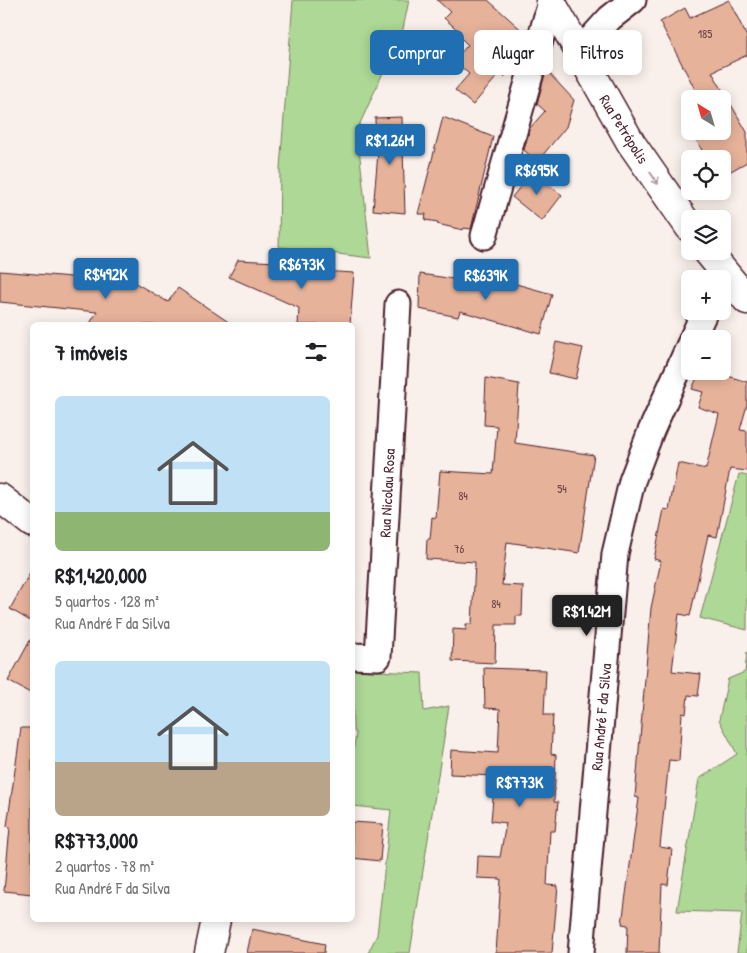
<!DOCTYPE html>
<html lang="pt">
<meta charset="utf-8">
<style>
:root{--surface:#fff;--page:#f2f2f2;--text:#202124;--muted:#757577;--accent:#1f6fb2}
body{margin:0;font-family:"Patrick Hand",sans-serif;background:var(--page);color:var(--text);height:100vh;display:flex;flex-direction:column;font-size:19px;white-space:nowrap}
*{box-sizing:border-box;margin:0}
p{font-size:16px;color:var(--muted)}
.icon{flex:none;width:28px;height:28px;fill:none;stroke:currentColor;stroke-width:2;stroke-linecap:round;stroke-linejoin:round}
.map{position:relative;flex:1;overflow:hidden}
.details{position:absolute;left:30px;top:322px;width:325px;height:600px;display:flex;flex-direction:column;background:var(--surface);border-radius:8px;box-shadow:0 2px 12px #0003}
.details>*{flex:none}
.banner{position:absolute;left:370px;top:30px;width:301px;height:45px;display:flex;gap:10px}
.needle{width:32px;rotate:323deg}
.fabs{position:absolute;left:681px;top:90px;display:grid;gap:10px}
.fabs a{display:grid;place-items:center;width:50px;height:50px;border-radius:8px;background:var(--surface);box-shadow:0 2px 12px #0003;font-size:25px}
.price{position:absolute;translate:-50% -42px;padding:0 11px;border-radius:5px;background:var(--accent);color:#fff;font-size:16px;line-height:32px;filter:drop-shadow(0 1px 2px #0008)}
.price::after{content:'';position:absolute;left:50%;top:30px;width:15px;height:11px;margin-left:-8px;background:inherit;clip-path:polygon(0 0,100% 0,50% 100%)}
.price.on{background:#222;color:#fff}
ul{padding:0;list-style:none}
li{display:grid;align-content:center;gap:10px;height:265px;padding:0 25px}
li span{display:grid;place-items:center;height:155px;border-radius:8px;color:#555}
li>.icon{margin-inline-start:auto}
span .icon{width:90px;height:90px;fill:#fffc;stroke-width:1}
li b{font-size:21px}
h2{display:flex;justify-content:space-between;align-items:center;height:60px;padding:0 25px;font-size:21px}
.pill{padding:0 18px;border-radius:8px;background:var(--surface);box-shadow:0 2px 12px #0003;font-size:18px;line-height:45px}
.pill.on{background:var(--accent);color:#fff}
.map>svg:first-child{display:block}
</style>
<div class="map">
<svg width="747" height="953" viewBox="0 0 747 953">
<rect width="100%" height="100%" fill="#faf0eb"/>
<filter id="ink" filterUnits="userSpaceOnUse"><feTurbulence type="fractalNoise" baseFrequency=".02" numOctaves="2"/><feDisplacementMap in="SourceGraphic" scale="10" xChannelSelector="R" yChannelSelector="G"/><feConvolveMatrix kernelMatrix="1 2 1 2 8 2 1 2 1" color-interpolation-filters="sRGB"/></filter>
<g filter="url(#ink)">
<!-- green -->
<path fill="#add895" stroke="#7c7c60" d="M293,0H409L403,29L357,130L371,258L279,247L280,168Z
M739,474L747,476V630L700,618Z
M747,652V953H737L742,913L677,911L699,779L737,754L719,720L728,679L745,672Z
M352,670L422,673L424,711L449,706L410,953H368L377,935L391,810L353,806V752L356,734L353,729Z"/>
<!-- building -->
<path fill="#e7b29a" stroke="#4a1f2b" d="M437,0H488L527,35L520,59L504,77L500,73L473,105L455,90L469,74L454,60L468,45L459,36L461,33L444,18L450,12Z
M729,0L747,37V55L712,72L747,132V162L722,176V159H707L691,131H722V99H700L660,22L685,8L690,18Z
M546,70L574,100L566,127L537,162L524,150L530,128L545,111L537,104Z
M402,117L405,213L373,210L378,153H376L375,118Z
M443,117L493,137L471,229L464,228L463,230L437,224L438,222L425,220L426,214H418Z
M532,172L562,195L542,221L512,197Z
M238,260L276,262L275,268L354,273L350,325H298L299,308L229,277Z
M113,270L168,302L178,288L233,325H89L97,312L0,302V271L107,280Z
M420,274L482,283L484,275L552,294L541,334L460,311L458,317L419,309Z
M556,342L583,348L576,379L549,373Z
M700,371H712L747,382V405L740,430L747,431V471L730,469L717,537L708,535L690,616L679,614L672,671L701,674L698,696L688,695L686,714L682,713L679,761L669,760L660,847L672,849L668,885L662,884L659,953H627L628,925L622,924L639,798L635,797L651,608L661,561L654,559L664,509L669,510L678,463L706,469L719,414L698,407L703,392L692,389Z
M486,378L519,384L515,443L594,455L579,553L507,542L502,585L523,586L522,616H516V625H496L495,663L452,661L453,629L466,630V624H472L475,562L426,559L427,539H430L432,517L436,518L440,471L493,474L497,426L484,425Z
M32,569V622L10,609Z
M32,637V694L8,681Z
M484,668L546,670L544,715H553L551,754L556,755L554,802H558L555,831H550L547,885L558,886L552,953H496L501,879L477,878L478,856L500,857L506,823L491,821L495,776L450,774L451,750L498,753L500,709L485,708Z
M21,728H32V894L4,891L10,827L7,826Z
M352,822L383,824L380,861L352,858Z
M252,929L325,944L324,953H247Z"/>
<g fill="none" stroke-linecap="round" stroke-linejoin="round">
<defs>
<path id="street" d="M578,53L610,18L633,0
M484,236L551,2
M692,339L705,311
M352,656L378,657L398,304
M581,953L615,554L632,481L651,431L690,344"/>
<path id="secondary" d="M0,498L32,523
M209,953L216,920"/>
<path id="primary" d="M550,0L631,143L690,228
M707,251L747,300"/>
</defs>
<!-- street casing -->
<use href="#street" stroke="#4a1f2b" stroke-width="29"/>
<!-- secondary casing -->
<use href="#secondary" stroke="#4a1f2b" stroke-width="31"/>
<!-- primary casing -->
<use href="#primary" stroke="#4a1f2b" stroke-width="31"/>
<!-- street -->
<use href="#street" stroke="#fff" stroke-width="25"/>
<!-- secondary -->
<use href="#secondary" stroke="#fff" stroke-width="28"/>
<!-- primary -->
<use href="#primary" stroke="#fff" stroke-width="28"/>
</g>
<!-- one-way arrows -->
<defs><path id="oneway-shaft" d="M-6 0H5M1.5-3L5.5 0L1.5 3" fill="none" stroke-width="1.6" stroke-linecap="round" stroke-linejoin="round" transform="scale(1.25)"/></defs>
<use stroke="#ae9aa0" href="#oneway-shaft" transform="translate(654 178) rotate(56)"/>
</g>
<g text-anchor="middle" dominant-baseline="central" stroke-width="4" stroke-linejoin="round" paint-order="stroke">
<!-- number labels -->
<g font-size="12" fill="#714447">
<text x="705" y="33">185</text>
<text x="562" y="488">54</text>
<text x="463" y="495">84</text>
<text x="459" y="548">76</text>
<text x="496" y="603">84</text>
</g>
<!-- street labels -->
<g font-size="15" fill="#4a1f2b" stroke="#fff">
<text transform="translate(624 129) rotate(58)">Rua Petrópolis</text>
<text transform="translate(387 493) rotate(-87)">Rua Nicolau Rosa</text>
<text transform="translate(601 717) rotate(-85)">Rua André F da Silva</text>
</g>
</g>
</svg>
<div class="fabs">
<a><svg class="needle" viewBox="-14 -14 28 28"><path d="M0-13l5 13h-10z" fill="#e53935"/><path d="M0 13l5-13h-10z" fill="#757577"/></svg></a>
<a><svg class="icon" aria-label="locate" viewBox="0 0 24 24"><circle cx="12" cy="12" r="6"/><path d="M12 2v4M12 18v4M2 12h4M18 12h4"/></svg></a>
<a><svg class="icon" aria-label="layers" viewBox="0 0 24 24"><path d="M12 4l9 5-9 5-9-5zM3 14l9 5 9-5"/></svg></a>
<a>+</a>
<a>−</a>
</div>
<b class="price" style="left:390px;top:166px">R$1.26M</b>
<b class="price" style="left:537px;top:196px">R$695K</b>
<b class="price" style="left:302px;top:290px">R$673K</b>
<b class="price" style="left:106px;top:300px">R$492K</b>
<b class="price" style="left:486px;top:301px">R$639K</b>
<b class="price on" style="left:587px;top:637px">R$1.42M</b>
<b class="price" style="left:520px;top:808px">R$773K</b>
<div class="banner">
<a class="pill on">Comprar</a>
<a class="pill">Alugar</a>
<a class="pill">Filtros</a>
</div>
<section class="details">
<h2>7 imóveis<svg class="icon" aria-label="filters" viewBox="0 0 24 24"><path d="M4 7h16M4 17h16"/><circle cx="9" cy="7" r="2"/><circle cx="15" cy="17" r="2"/></svg></h2>
<ul>
<li><span style="background:linear-gradient(#bfe0f5 75%,#8fb573 0)"><svg class="icon" aria-label="home" viewBox="0 0 24 24"><path d="M3 11l9-7 9 7M6 9v11h12V9"/></svg></span><div><b>R$1,420,000</b><p>5 quartos · 128 m²</p><p>Rua André F da Silva</p></div></li>
<li><span style="background:linear-gradient(#bfe0f5 65%,#b9a48a 0)"><svg class="icon" aria-label="home" viewBox="0 0 24 24"><path d="M3 11l9-7 9 7M6 9v11h12V9"/></svg></span><div><b>R$773,000</b><p>2 quartos · 78 m²</p><p>Rua André F da Silva</p></div></li>
</ul>
</section>
</div>
